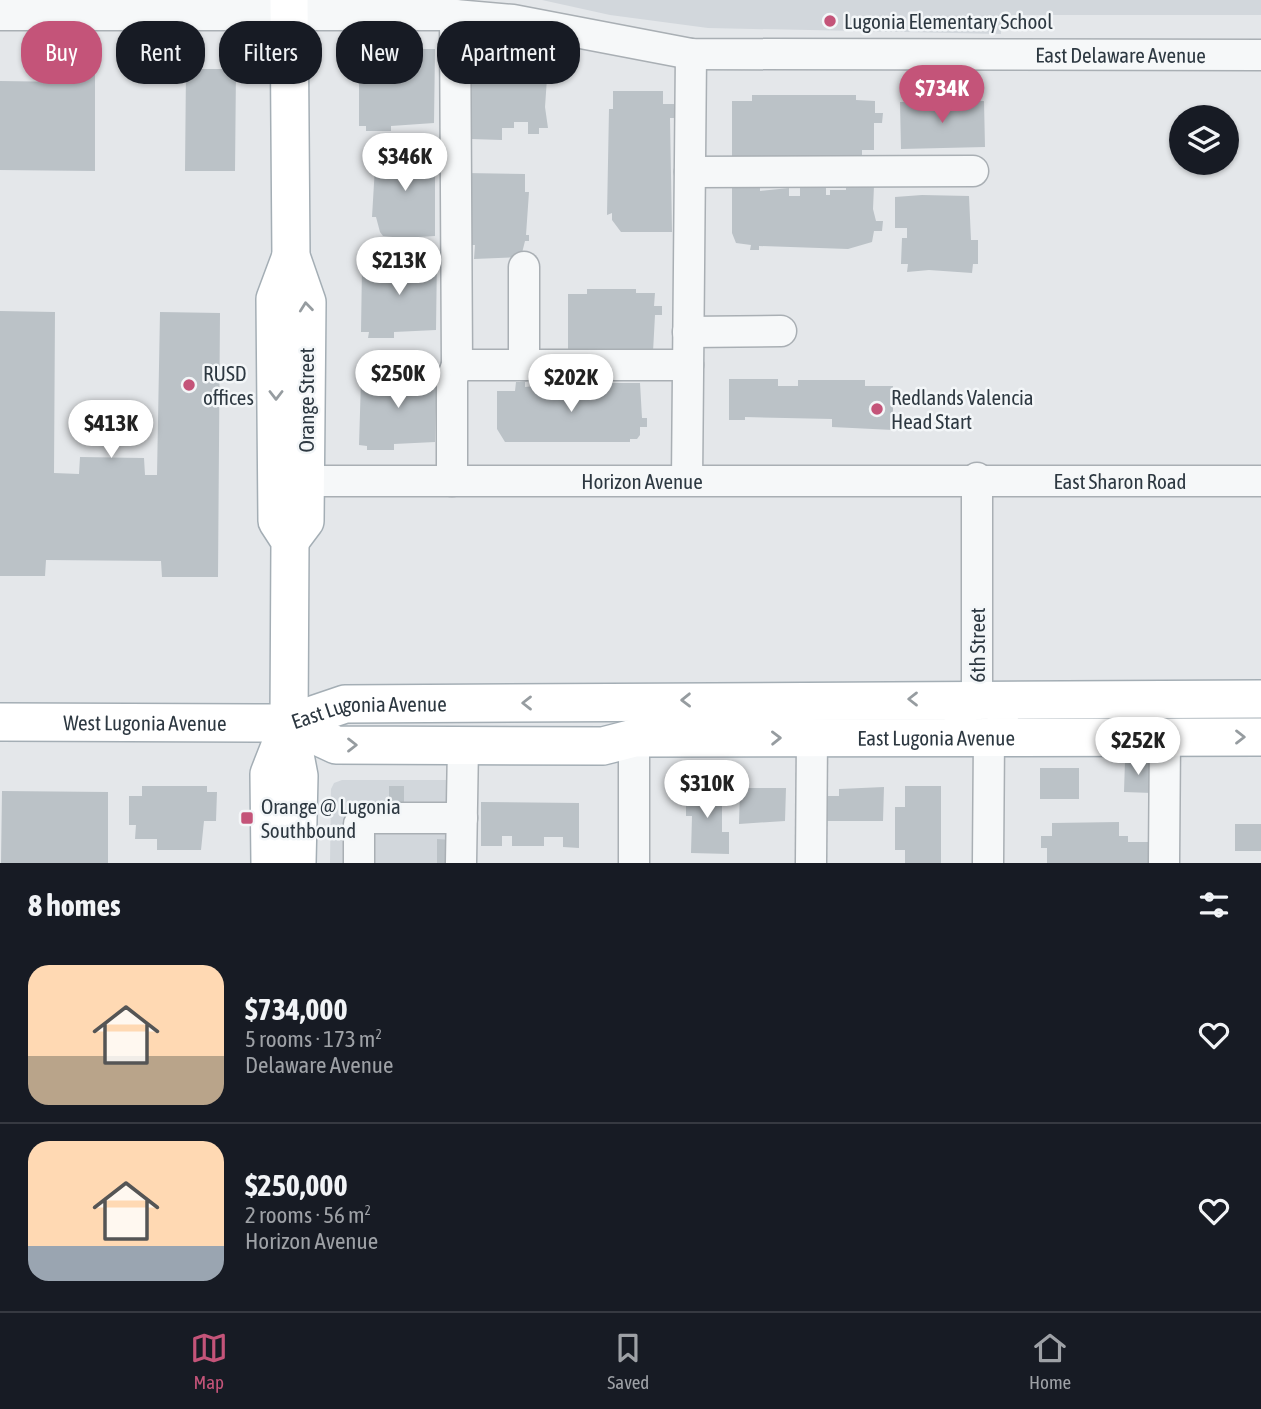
<!DOCTYPE html>
<meta charset="utf-8">
<style>
:root{--surface:#171b24;--page:#242831;--text:#f1f3f6;--muted:#9ea1a6;--line:#363941;--accent:#c45479}
body{margin:0;font-family:"Asap Condensed",sans-serif;background:var(--page);color:var(--text);height:100vh;display:flex;flex-direction:column;font-size:26px;white-space:nowrap}
*{box-sizing:border-box;margin:0}
p{font-size:23px;color:var(--muted)}
.icon{flex:none;width:38px;height:38px;fill:none;stroke:currentColor;stroke-width:2;stroke-linecap:round;stroke-linejoin:round}
.map{position:relative;height:863px;overflow:hidden}
.panel{display:flex;flex-direction:column;background:var(--surface);flex:1}
.panel>*{flex:none}
.top-card{position:absolute;left:21px;top:21px;width:700px;height:63px;display:flex;gap:14px}
.controls{position:absolute;left:1169px;top:105px;display:grid;gap:14px}
.controls a{display:grid;place-items:center;width:70px;height:70px;border-radius:50%;background:var(--surface);box-shadow:0 2px 5px #0004;font-size:35px}
.price{position:absolute;translate:-50% -60px;padding:0 16px;border-radius:24px;background:#fff;color:#222;font-size:23px;line-height:46px;filter:drop-shadow(0 2px 4px #0008)}
.price::after{content:'';position:absolute;left:50%;top:42px;width:21px;height:16px;margin-left:-10px;background:inherit;clip-path:polygon(0 0,100% 0,50% 100%)}
.price.selected{background:var(--accent);color:#fff}
ul{padding:0;list-style:none}
li{display:flex;align-items:center;gap:21px;height:175px;padding:0 28px}
li+li{border-top:2px solid var(--line)}
li span{display:grid;place-items:center;flex:none;width:196px;height:140px;border-radius:21px;color:#555}
li>.icon{margin-inline-start:auto}
span .icon{width:84px;height:84px;fill:#fffc;stroke-width:1}
li b{font-size:30px}
h2{display:flex;justify-content:space-between;align-items:center;height:84px;padding:0 28px;font-size:30px}
.tag{padding:0 24px;border-radius:28px;background:var(--surface);box-shadow:0 2px 5px #0004;font-size:24px;line-height:63px}
.tag.selected{background:var(--accent);color:#fff}
.dock{display:flex;justify-content:space-around;align-items:center;height:98px;border-top:2px solid var(--line);background:var(--surface);font-size:19px;color:var(--muted)}
.dock a{display:grid;justify-items:center;gap:4px}
.dock .selected{color:var(--accent)}
.map>svg:first-child{display:block}
</style>
<div class="map">
<svg width="1261" height="863" viewBox="0 0 1261 863">
<rect width="100%" height="100%" fill="#e4e7ea"/>
<!-- built -->
<path fill="#d2d7dc" d="M542,0H1261V15H1001V34L708,28L610,15Z
M342,780H451L450,863H330L331,789L334,783Z"/>
<!-- building -->
<path fill="#bbc2c7" d="M404,49H435L434,123L391,126V131H366V126H359V60H367V54H376V61H404Z
M540,59V63L548,64L545,107L548,128H539V134H528V122H514V128H502V140L471,139L472,75H485V63L528,66V60Z
M68,68L95,69V171L0,170V81L68,82Z
M186,69H236L235,171H185Z
M613,91H663V104H674V118H670L672,232H621L612,220V213L607,215L609,109H613Z
M752,95H856V100L875,101V113H883L882,123H874V150H862V161H732V101H752Z
M984,101L985,147L901,149L900,102Z
M376,150H435V236L402,238L383,236L380,232L376,217H372Z
M465,173L525,174V192H529L526,235H529V241H525L521,257L474,259L475,245H465Z
M732,186L760,187V191L789,188V196H800V187H826V195H830V190H846V186H874L873,209L876,221H883L882,231H874L872,242L848,249L759,246V250H750L751,245L736,243L732,233Z
M922,195L969,196L971,240H978V264H973L972,273L929,270L907,272L908,264H901L902,238H907V228H895V197Z
M406,256H437L436,330L394,332V338H368L369,332H361L362,267H370V262L406,268Z
M587,289H636V293H655L654,306H662V315H655L653,352H568V294H587Z
M0,311L55,312L54,473L79,474L80,457L144,458L145,475H157L160,312L220,313L218,577H162L161,561L46,560L45,576H0Z
M406,369H437L435,442L394,444V450H367V446L359,445L361,380H369V374L406,379Z
M729,379H778V386H798V380H865V386H893V430L832,427V419L745,417V420H729Z
M516,382H525V387L554,384V393H565V384H591V392H596V387H608V383H640L642,418H647V427H640V435L637,439H630V442H505L497,429V391H515Z
M1125,761L1152,762V793L1124,792Z
M1040,768H1079V799H1040Z
M142,786H207V792H217L216,821H204L201,850H157V839H135L136,825H129V796H142Z
M389,786H404V810H389Z
M905,786H941V863H905V850H895V807H905Z
M686,787H722V832H729V854L691,853L692,816H686Z
M884,787L883,821H825V796H839V789Z
M740,788H786L785,821L739,824Z
M2,791L108,792V863H1Z
M481,802L579,803V848L563,847V837H544V846H512V836H502V846H481Z
M1119,822V836H1128V842H1153V863H1047V848H1041V836H1052V823Z
M1235,824H1261V851H1235Z
M437,839L451,840V863H437Z"/>
<g fill="none" stroke-linecap="round" stroke-linejoin="round">
<defs>
<g id="minor">
<path id="s1" d="M0,15H455L513,20L691,54L1261,55"/>
<path d="M455,15L457,365"/>
<path d="M690,172L973,171"/>
<path d="M688,332L781,331"/>
<path d="M524,365V267"/>
<path d="M687,480L691,54"/>
<path id="s2" d="M306,481H1261"/>
<path d="M452,481V379L457,365H688"/>
<path d="M959,715L977,698V478"/>
<path d="M359,863V824L363,818H462"/>
<path d="M461,863L463,745"/>
<path d="M634,863V738"/>
<path d="M811,863L812,737"/>
<path d="M988,863L989,737L1004,724"/>
<path d="M1164,863L1165,737"/>
</g>
<g id="major">
<path d="M289,0L291,256L307,302L305,521L290,541"/>
<path d="M291,256L275,299L277,521L290,541L289,723L299,776L297,863"/>
<path id="s3" d="M0,722L289,723L345,704L1261,699"/>
<path id="s4" d="M289,723L336,745L603,746L634,738L1261,737"/>
<path d="M270,863L269,774L289,723"/>
</g>
</defs>
<!-- minor casing -->
<use href="#minor" stroke="#a9afb4" stroke-width="33"/>
<!-- major casing -->
<use href="#major" stroke="#a4aeb5" stroke-width="40"/>
<!-- minor -->
<use href="#minor" stroke="#f6f8f9" stroke-width="30"/>
<!-- major -->
<use href="#major" stroke="#fff" stroke-width="37"/>
</g>
<!-- one-way arrows -->
<defs><path id="oneway-chevron" d="M-2-3.5L2.5 0L-2 3.5" fill="none" stroke-width="1.6" stroke-linecap="round" stroke-linejoin="round" transform="scale(1.75)"/></defs>
<g stroke="#969ca0">
<use href="#oneway-chevron" transform="translate(306 307) rotate(-96)"/>
<use href="#oneway-chevron" transform="translate(276 395) rotate(90)"/>
<use href="#oneway-chevron" transform="translate(913 699) rotate(180)"/>
<use href="#oneway-chevron" transform="translate(686 700) rotate(179)"/>
<use href="#oneway-chevron" transform="translate(527 703) rotate(180)"/>
<use href="#oneway-chevron" transform="translate(1240 737)"/>
<use href="#oneway-chevron" transform="translate(776 738) rotate(-1)"/>
<use href="#oneway-chevron" transform="translate(352 745)"/>
</g>
<!-- markers -->
<g fill="#c45479" stroke="#f3f6f8" stroke-width="2.5">
<circle cx="830" cy="21" r="7"/>
<circle cx="189" cy="385" r="7"/>
<circle cx="877" cy="409" r="7"/>
<rect x="240" y="811" width="14" height="14" rx="3.5"/>
</g>
<g text-anchor="middle" dominant-baseline="central" stroke-width="5" stroke-linejoin="round" paint-order="stroke">
<!-- poi labels -->
<g font-size="21" fill="#2d3841" stroke="#f3f6f8" text-anchor="start">
<text x="844" y="21">Lugonia Elementary School</text>
<text x="203" y="373">RUSD<tspan x="203" dy="24">offices</tspan></text>
<text x="891" y="397">Redlands Valencia<tspan x="891" dy="24">Head Start</tspan></text>
<text x="261" y="806">Orange @ Lugonia<tspan x="261" dy="24">Southbound</tspan></text>
</g>
<!-- street labels -->
<g font-size="21" fill="#2d3841" stroke="#f3f6f8">
<text stroke="none"><textPath href="#s1" startOffset="1124">East Delaware Avenue</textPath></text>
<text transform="translate(306 400) rotate(-90)">Orange Street</text>
<text stroke="none"><textPath href="#s2" startOffset="336">Horizon Avenue</textPath></text>
<text stroke="none"><textPath href="#s2" startOffset="814">East Sharon Road</textPath></text>
<text transform="translate(977 645) rotate(-90)">6th Street</text>
<text stroke="none"><textPath href="#s3" startOffset="371">East Lugonia Avenue</textPath></text>
<text stroke="none"><textPath href="#s3" startOffset="145">West Lugonia Avenue</textPath></text>
<text stroke="none"><textPath href="#s4" startOffset="653">East Lugonia Avenue</textPath></text>
</g>
</g>
</svg>
<div class="controls">
<a><svg class="icon" aria-label="layers" viewBox="0 0 24 24"><path d="M12 4l9 5-9 5-9-5zM3 14l9 5 9-5"/></svg></a>
</div>
<b class="price selected" style="left:942px;top:125px">$734K</b>
<b class="price" style="left:405px;top:193px">$346K</b>
<b class="price" style="left:399px;top:297px">$213K</b>
<b class="price" style="left:398px;top:410px">$250K</b>
<b class="price" style="left:571px;top:414px">$202K</b>
<b class="price" style="left:111px;top:460px">$413K</b>
<b class="price" style="left:1138px;top:777px">$252K</b>
<b class="price" style="left:707px;top:820px">$310K</b>
<div class="top-card">
<a class="tag selected">Buy</a>
<a class="tag">Rent</a>
<a class="tag">Filters</a>
<a class="tag">New</a>
<a class="tag">Apartment</a>
</div>
</div>
<section class="panel">
<h2>8 homes<svg class="icon" aria-label="filters" viewBox="0 0 24 24"><path d="M4 7h16M4 17h16"/><circle cx="9" cy="7" r="2"/><circle cx="15" cy="17" r="2"/></svg></h2>
<ul>
<li><span style="background:linear-gradient(#ffd9b3 65%,#b9a48a 0)"><svg class="icon" aria-label="home" viewBox="0 0 24 24"><path d="M3 11l9-7 9 7M6 9v11h12V9"/></svg></span><div><b>$734,000</b><p>5 rooms · 173 m²</p><p>Delaware Avenue</p></div><svg class="icon" aria-label="heart" viewBox="0 0 24 24"><path d="M12 20l-8-8c-3-5 5-10 8-4 3-6 11-1 8 4z"/></svg></li>
<li><span style="background:linear-gradient(#ffd9b3 75%,#9aa5b1 0)"><svg class="icon" aria-label="home" viewBox="0 0 24 24"><path d="M3 11l9-7 9 7M6 9v11h12V9"/></svg></span><div><b>$250,000</b><p>2 rooms · 56 m²</p><p>Horizon Avenue</p></div><svg class="icon" aria-label="heart" viewBox="0 0 24 24"><path d="M12 20l-8-8c-3-5 5-10 8-4 3-6 11-1 8 4z"/></svg></li>
</ul>
</section>
<nav class="dock">
<a class="selected"><svg class="icon" aria-label="map" viewBox="0 0 24 24"><path d="M3 6l6-2 6 2 6-2v14l-6 2-6-2-6 2zM9 4v14M15 6v14"/></svg>Map</a>
<a><svg class="icon" aria-label="saved" viewBox="0 0 24 24"><path d="M7 4h10v16l-5-4-5 4z"/></svg>Saved</a>
<a><svg class="icon" aria-label="home" viewBox="0 0 24 24"><path d="M3 11l9-7 9 7M6 9v11h12V9"/></svg>Home</a>
</nav>
